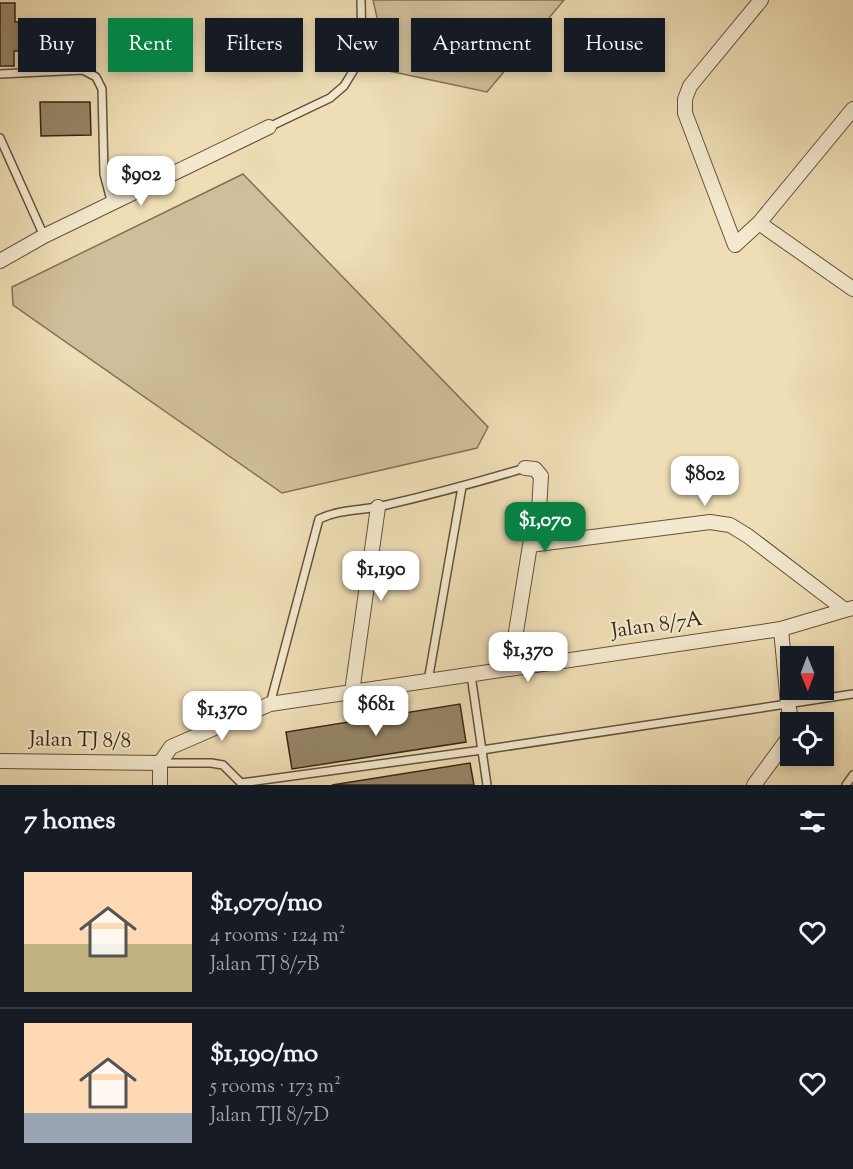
<!DOCTYPE html>
<meta charset="utf-8">
<style>
:root{--surface:#171b24;--page:#242831;--text:#f1f3f6;--muted:#9ea1a6;--line:#363941;--accent:#0b8043}
body{margin:0;font-family:"Sorts Mill Goudy",serif;background:var(--page);color:var(--text);height:100vh;display:flex;flex-direction:column;font-size:22px;white-space:nowrap}
*{box-sizing:border-box;margin:0}
p{font-size:20px;color:var(--muted)}
.icon{flex:none;width:33px;height:33px;fill:none;stroke:currentColor;stroke-width:2;stroke-linecap:round;stroke-linejoin:round}
.map{position:relative;height:785px;overflow:hidden}
.sheet{display:flex;flex-direction:column;background:var(--surface);flex:1}
.sheet>*{flex:none}
.banner{position:absolute;left:18px;top:18px;width:818px;height:54px;display:flex;gap:12px}
.needle{width:39px;rotate:179deg}
.controls{position:absolute;left:780px;top:646px;display:grid;gap:12px}
.controls a{display:grid;place-items:center;width:54px;height:54px;border-radius:0px;background:var(--surface);box-shadow:0 3px 9px #0003;font-size:30px}
.price{position:absolute;translate:-50% -51px;padding:0 14px;border-radius:12px;background:#fff;color:#222;font-size:20px;line-height:39px;filter:drop-shadow(0 2px 3px #0008)}
.price::after{content:'';position:absolute;left:50%;top:36px;width:18px;height:14px;margin-left:-9px;background:inherit;clip-path:polygon(0 0,100% 0,50% 100%)}
.price.selected{background:var(--accent);color:#fff}
ul{padding:0;list-style:none}
li{display:flex;align-items:center;gap:18px;height:150px;padding:0 24px}
li+li{border-top:2px solid var(--line)}
li span{display:grid;place-items:center;flex:none;width:168px;height:120px;border-radius:0px;color:#555}
li>.icon{margin-inline-start:auto}
span .icon{width:72px;height:72px;fill:#fffc;stroke-width:1}
li b{font-size:26px}
h2{display:flex;justify-content:space-between;align-items:center;height:72px;padding:0 24px;font-size:26px}
.tag{padding:0 21px;border-radius:0px;background:var(--surface);box-shadow:0 3px 9px #0003;font-size:21px;line-height:54px}
.tag.selected{background:var(--accent);color:#fff}
.map>svg:first-child{display:block}
</style>
<div class="map">
<svg width="853" height="785" viewBox="0 0 853 785">
<rect width="100%" height="100%" fill="#eeddb5"/>
<filter id="stains"><feTurbulence type="fractalNoise" baseFrequency=".00333" numOctaves="4"/><feColorMatrix values="0 0 0 0 .2 0 0 0 0 .09 0 0 0 0 .02 0 0 0 .5 -.17"/></filter>
<radialGradient id="worn" r=".72"><stop offset=".6" stop-color="#630" stop-opacity="0"/><stop offset="1" stop-color="#630" stop-opacity=".3"/></radialGradient>
<!-- green -->
<path fill="#cfbe99" stroke="#827255" stroke-width="1.5" d="M373,0H564L487,92L389,71Z
M243,174L488,427L477,448L282,493L13,305L12,287Z"/>
<!-- building -->
<path fill="#958566" stroke="#352511" stroke-width="1.5" d="M0,3H15V22L83,21L84,50L14,51V66H0Z
M40,102H90L91,135L41,136Z
M460,704L466,742L292,769L286,732Z
M470,763L474,785H332Z"/>
<g fill="none" stroke-linecap="round" stroke-linejoin="round">
<defs>
<path id="lane" d="M0,74L83,70L96,77L102,89L104,174L112,204
M269,127L330,98L344,86L355,68L362,47L361,0
M0,138L44,236
M471,675L487,785
M428,681L462,487
M270,704L319,519C341,509 359,511 382,506C430,495 478,482 525,468
M161,763H211L223,765L243,785
M241,785V783L482,750L853,694
M846,785L853,775"/>
<path id="street" d="M761,0L690,86L685,99V113L735,245L759,223L853,109
M759,223L853,289
M0,261L44,236L269,127
M530,545L710,522L730,525L748,536L845,610
M781,629L788,704L792,723
M510,669L530,545L539,510L541,476L535,469L525,468
M352,692L378,507
M0,761L160,763
M160,763L171,747L270,704L781,629L845,610L853,608
M160,785V763
M754,785L787,740L790,730"/>
</defs>
<!-- lane casing -->
<use href="#lane" stroke="#63533a" stroke-width="10"/>
<!-- street casing -->
<use href="#street" stroke="#63533a" stroke-width="16"/>
<!-- lane -->
<use href="#lane" stroke="#f4e9cf" stroke-width="7"/>
<!-- street -->
<use href="#street" stroke="#f4e9cf" stroke-width="14"/>
</g>
<g text-anchor="middle" dominant-baseline="central" stroke-width="4.5" stroke-linejoin="round" paint-order="stroke">
<!-- street labels -->
<g font-size="21" fill="#352511" stroke="#f4e9cf">
<text transform="translate(657 626) rotate(-8)">Jalan 8/7A</text>
<text transform="translate(80 741) rotate(1)">Jalan TJ 8/8</text>
</g>
</g>
<rect width="100%" height="100%" filter="url(#stains)"/>
<rect width="100%" height="100%" fill="url(#worn)"/>
</svg>
<div class="controls">
<a><svg class="needle" viewBox="-14 -14 28 28"><path d="M0-13l5 13h-10z" fill="#e53935"/><path d="M0 13l5-13h-10z" fill="#9ea1a6"/></svg></a>
<a><svg class="icon" aria-label="locate" viewBox="0 0 24 24"><circle cx="12" cy="12" r="6"/><path d="M12 2v4M12 18v4M2 12h4M18 12h4"/></svg></a>
</div>
<b class="price" style="left:141px;top:207px">$902</b>
<b class="price" style="left:705px;top:507px">$802</b>
<b class="price selected" style="left:545px;top:553px">$1,070</b>
<b class="price" style="left:381px;top:602px">$1,190</b>
<b class="price" style="left:528px;top:683px">$1,370</b>
<b class="price" style="left:376px;top:737px">$681</b>
<b class="price" style="left:222px;top:742px">$1,370</b>
<div class="banner">
<a class="tag">Buy</a>
<a class="tag selected">Rent</a>
<a class="tag">Filters</a>
<a class="tag">New</a>
<a class="tag">Apartment</a>
<a class="tag">House</a>
</div>
</div>
<section class="sheet">
<h2>7 homes<svg class="icon" aria-label="filters" viewBox="0 0 24 24"><path d="M4 7h16M4 17h16"/><circle cx="9" cy="7" r="2"/><circle cx="15" cy="17" r="2"/></svg></h2>
<ul>
<li><span style="background:linear-gradient(#ffd9b3 60%,#c2b280 0)"><svg class="icon" aria-label="home" viewBox="0 0 24 24"><path d="M3 11l9-7 9 7M6 9v11h12V9"/></svg></span><div><b>$1,070/mo</b><p>4 rooms · 124 m²</p><p>Jalan TJ 8/7B</p></div><svg class="icon" aria-label="heart" viewBox="0 0 24 24"><path d="M12 20l-8-8c-3-5 5-10 8-4 3-6 11-1 8 4z"/></svg></li>
<li><span style="background:linear-gradient(#ffd9b3 75%,#9aa5b1 0)"><svg class="icon" aria-label="home" viewBox="0 0 24 24"><path d="M3 11l9-7 9 7M6 9v11h12V9"/></svg></span><div><b>$1,190/mo</b><p>5 rooms · 173 m²</p><p>Jalan TJI 8/7D</p></div><svg class="icon" aria-label="heart" viewBox="0 0 24 24"><path d="M12 20l-8-8c-3-5 5-10 8-4 3-6 11-1 8 4z"/></svg></li>
</ul>
</section>
